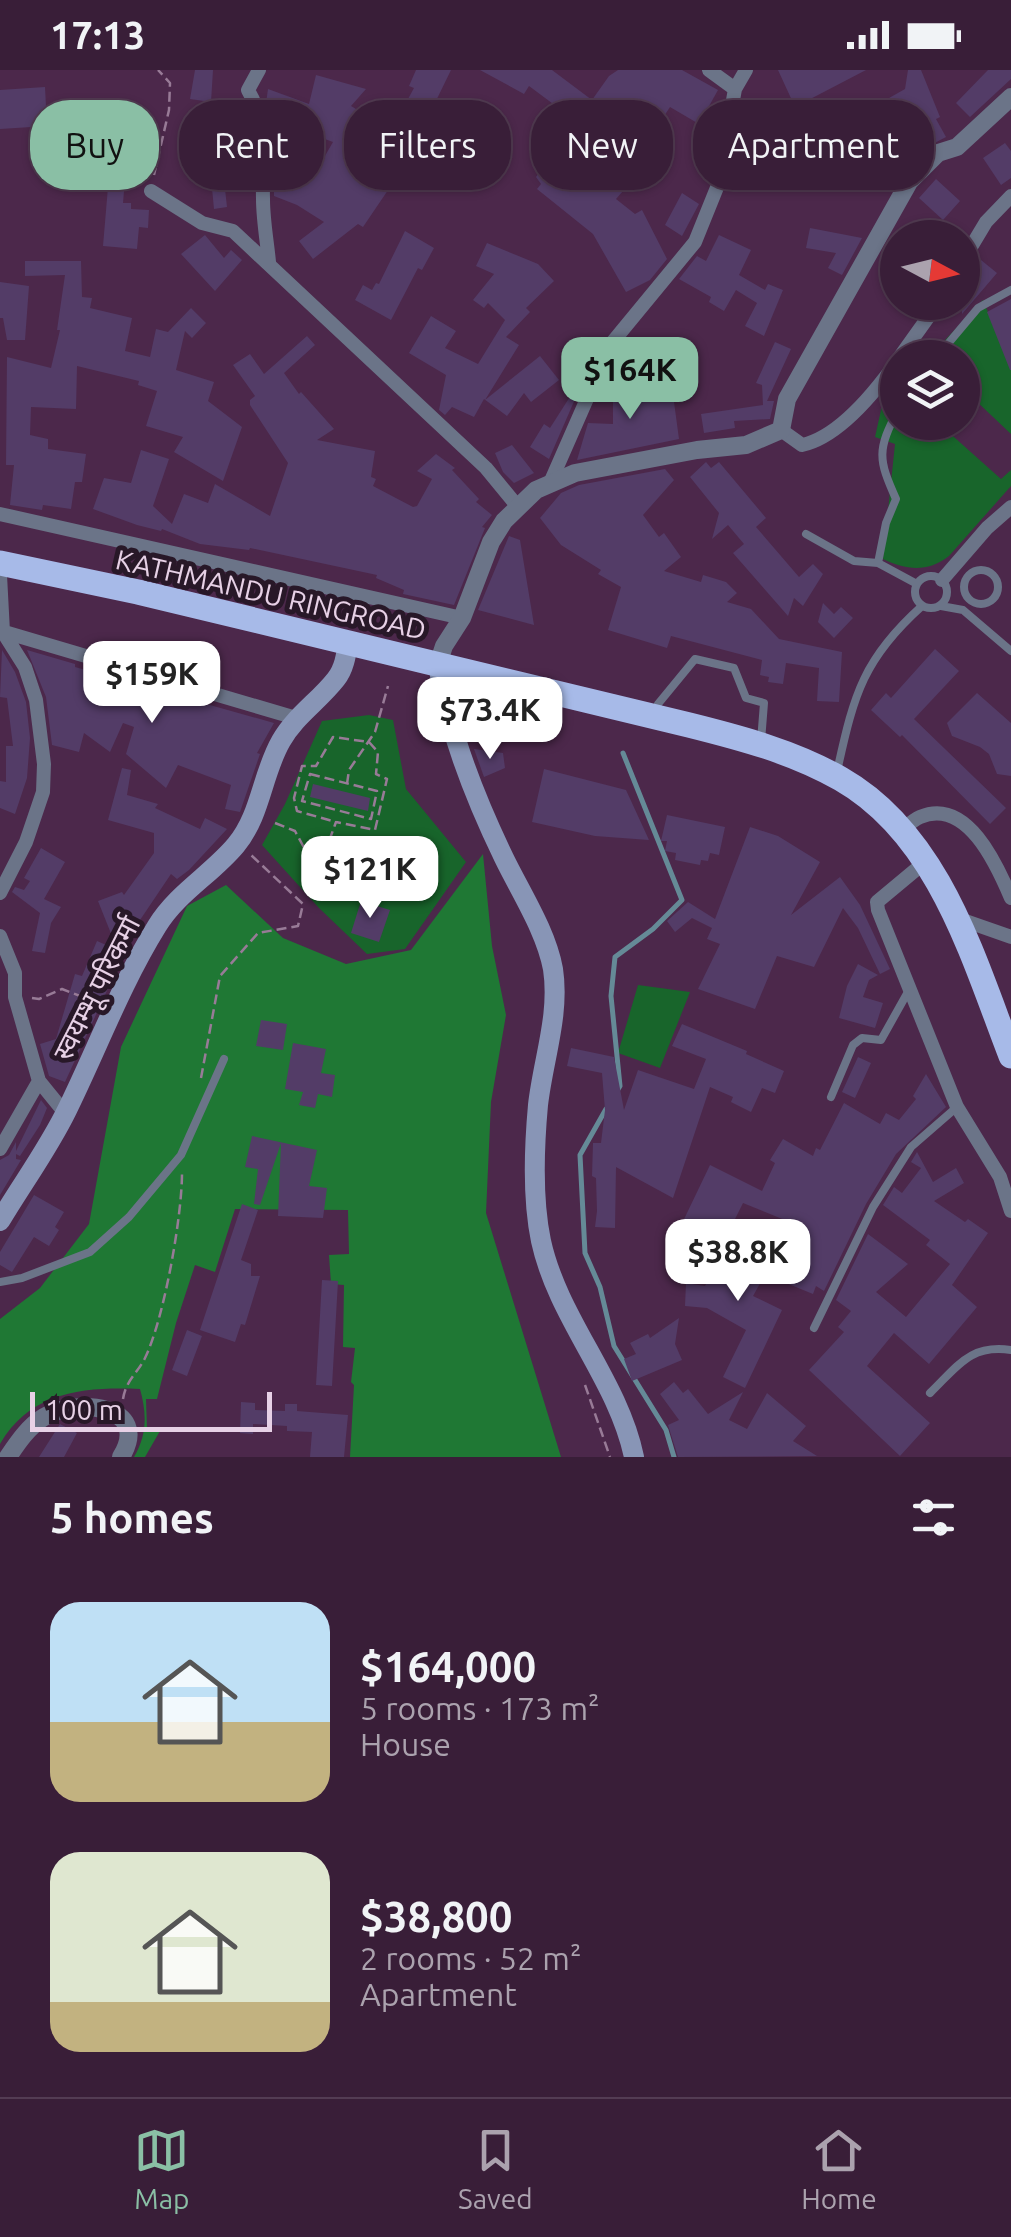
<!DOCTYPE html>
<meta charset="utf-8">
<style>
:root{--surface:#391e38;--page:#402740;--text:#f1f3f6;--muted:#aba2ae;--line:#533c53;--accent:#8abfa5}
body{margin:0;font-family:Ubuntu,"Noto Sans Devanagari",sans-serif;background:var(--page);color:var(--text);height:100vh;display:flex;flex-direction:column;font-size:38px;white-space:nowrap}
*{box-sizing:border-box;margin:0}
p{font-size:32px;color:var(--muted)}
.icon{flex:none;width:55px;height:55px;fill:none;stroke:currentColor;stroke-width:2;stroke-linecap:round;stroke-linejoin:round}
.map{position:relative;height:1387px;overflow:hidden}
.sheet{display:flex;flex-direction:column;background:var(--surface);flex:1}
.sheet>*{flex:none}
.hud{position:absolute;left:30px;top:30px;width:952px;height:90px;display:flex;gap:20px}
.needle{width:65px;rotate:97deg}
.tools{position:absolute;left:880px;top:150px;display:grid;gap:20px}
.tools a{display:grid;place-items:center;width:100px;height:100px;border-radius:50%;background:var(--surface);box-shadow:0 2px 8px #0004,0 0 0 2px var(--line);font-size:50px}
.scale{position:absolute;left:30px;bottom:25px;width:242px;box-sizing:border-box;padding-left:10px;border:5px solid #e7d1e6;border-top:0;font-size:28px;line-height:35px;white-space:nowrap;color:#e7d1e6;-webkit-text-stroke:8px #281828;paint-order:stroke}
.price{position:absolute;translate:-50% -85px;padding:0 22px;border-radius:20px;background:#fff;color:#222;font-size:32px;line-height:65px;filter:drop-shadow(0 2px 5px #0008)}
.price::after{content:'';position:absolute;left:50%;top:60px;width:30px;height:22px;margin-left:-15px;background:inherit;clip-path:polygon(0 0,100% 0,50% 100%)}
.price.on{background:var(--accent);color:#111}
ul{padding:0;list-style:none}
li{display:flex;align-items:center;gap:30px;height:250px;padding:0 50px}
li span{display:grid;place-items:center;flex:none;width:280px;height:200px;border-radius:30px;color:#555}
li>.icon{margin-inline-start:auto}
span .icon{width:120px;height:120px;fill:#fffc;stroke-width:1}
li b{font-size:42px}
h2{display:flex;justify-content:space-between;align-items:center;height:120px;padding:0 50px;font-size:42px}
.pill{padding:0 35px;border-radius:40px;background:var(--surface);box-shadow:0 2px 8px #0004,0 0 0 2px var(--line);font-size:35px;line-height:90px}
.pill.on{background:var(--accent);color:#111}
.status{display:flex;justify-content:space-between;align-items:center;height:70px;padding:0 50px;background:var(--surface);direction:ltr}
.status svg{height:28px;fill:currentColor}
.tabs{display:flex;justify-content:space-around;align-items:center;height:140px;border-top:2px solid var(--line);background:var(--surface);font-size:28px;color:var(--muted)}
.tabs a{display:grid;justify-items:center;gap:5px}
.tabs .on{color:var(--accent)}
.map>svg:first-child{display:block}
</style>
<div class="status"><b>17:13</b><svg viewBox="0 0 49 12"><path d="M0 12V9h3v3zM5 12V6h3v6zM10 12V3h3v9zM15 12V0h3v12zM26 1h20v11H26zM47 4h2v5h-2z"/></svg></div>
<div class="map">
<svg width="1011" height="1387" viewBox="0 0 1011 1387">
<rect width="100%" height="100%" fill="#4c284b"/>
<!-- green -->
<path fill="#18652b" d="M983,230L1007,288L1011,287V364L973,328L963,339L962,288H928Z
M897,317L898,352L950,353L945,359L1001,409L1011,400V416L949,486C927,503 906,500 883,489L895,374L875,367L883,331Z
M369,645L393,650L406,719L466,792L405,879L367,884L319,838L262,775L285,734L322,651Z
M638,915L690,922L660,998L618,983Z"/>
<!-- forest -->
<path fill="#1f7834" d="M483,784L492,876L506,945L491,1032L486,1143L561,1387H350L354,1315L351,1312L355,1278L343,1277L344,1215L331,1214L329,1185L349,1184L348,1140L235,1139L215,1202L195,1195L176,1253L157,1329H146L147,1359L160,1361L145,1387H134C147,1365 147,1344 140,1319C84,1317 31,1321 0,1374V1249L40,1218L89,1154L121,977L187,836L226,815L283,868L346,894L411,880Z"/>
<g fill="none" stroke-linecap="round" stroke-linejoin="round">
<!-- stream -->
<path stroke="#658a97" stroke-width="5" d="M617,1021L620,1016L611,926L615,887L653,859L682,830L623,683
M606,1039L580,1085L585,1183L600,1217L614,1276L666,1360L674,1387"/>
</g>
<!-- building -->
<path fill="#533c67" d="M195,0H213L211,32L190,29Z
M416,0H451L433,37L472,78L434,121L403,98L363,157L358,154L313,189L299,171L324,152L297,135L274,126V103L276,96L311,110L333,72L270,49L266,33L268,19L309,34L316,5L366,19L351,36L391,60L414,18L409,16Z
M480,0H552L592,30L609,6L618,0H682L718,20L699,54L670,37L655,60L667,69L653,89L602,55L594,53L574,82L623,121L616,129L635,144L642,140L667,189L650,210L626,222L593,164L537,119L541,114L536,107L576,51L529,16L524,24Z
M778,0H866L795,37Z
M908,0H921L940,47L936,49L946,67L925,78L918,64L899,73L882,32L905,19Z
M988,0H1011V9L970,47L956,33Z
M45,17L47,56L0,59V20Z
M249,50L252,89L222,92L227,137L214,139L211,108L193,109L192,76L225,72L223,53Z
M1005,73L1011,81V108L1001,115L983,88Z
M89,81L127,85L123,133H131V139L149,140L148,158L139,157L137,179L103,176L108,117L86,115Z
M936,109L960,131L943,150L919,128Z
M682,123L699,134L682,166L665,155Z
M810,158L862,168L842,205L828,198L836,183L806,178Z
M405,161L434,178L422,200L418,198L391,250L355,230L363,215L372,220L376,213L379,214Z
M205,165L224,188L231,180L242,190L215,221L181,184Z
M719,165L751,180L739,205L765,220L768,214L783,220L764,266L745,256L757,233L736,220L724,241L709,232L711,227L679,209L697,186L706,191Z
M487,173L538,194L554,211L526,238L530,242L506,267L519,275L485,330L540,286L559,310L531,332L524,323L507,346L484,329L474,347L452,337L445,345L439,340L446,305L409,283L431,246L456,261L445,278L478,294L505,250L488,233L484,238L473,230L494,204L476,196Z
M981,190L997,203L962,244V213Z
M25,191H81L82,227L92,228L90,238L132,248L125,281L150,287L156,259L168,262L191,238L206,253L192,268L185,261L176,300L214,312L208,331L242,357L223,411L174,382L183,367L146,356L157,321L138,315L139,311L77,296L76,339L31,337L30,365L48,369V379L86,384L82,412H75L71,439L43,435L42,440L10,435L14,395H6L7,287L51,298L60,260H57L65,205L25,206Z
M0,212L29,216L25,270H7L3,248H0Z
M1011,229V300H1010L987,242Z
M307,266L315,275L284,303L299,324L301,322L334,359L317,370L375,381L371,407L376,409L373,416L413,437L417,436L432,409L417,401L436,384L455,398L452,400L479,429L476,432L492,445L482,457L485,458L454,535L403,524L404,520L376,508L377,505L250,478L249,480L200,474L162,459L161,461L137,455L93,439L104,408L131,413L141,380L169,389L153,436L172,454L184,424L208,433L215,414L270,446L288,393L250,335V330L255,326L233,295L250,284L264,304Z
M775,272L791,279L767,331H774L770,349L734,351L735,358L704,363L701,344L763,335L762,315L756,313Z
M589,297L549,389L530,377L544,354L550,358Z
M606,311L641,315L640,321L647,323L646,332H674L679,369L577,390L588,353L613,354V332L598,330Z
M512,375L534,403L514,413L503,402L495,383Z
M706,392L711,398L719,392L766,448L756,457L799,507L813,494L823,504L803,536L794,528L788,546L733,483L744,474L728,455L712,469L719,443L690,407Z
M665,399L674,410L643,445L659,467L664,463L681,487L664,501L701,512L703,505L726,512L737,523L727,532L751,539L779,569L842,582L839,632L817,631L819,598L786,593L783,614L768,612L769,607L760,605L762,590L671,566L667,578L608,560L621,517L598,504L601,500L561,475L540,448L561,423L579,415Z
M509,466L520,470L534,555L478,540Z
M823,533L834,544L841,537L853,548L834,568L818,552Z
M935,579L959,601L914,649L1006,738L990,754L902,665L900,667L871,640L886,623L891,628Z
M2,580L15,602L26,632L30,668L27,708L15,744L0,738V711L6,712V676H13L7,628L0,627Z
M27,580L75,594V597L274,653L257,683L260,684L240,742L225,739L231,715L178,695L166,718L126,684L134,657L123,653L110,682L84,663L79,682L52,675L46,627Z
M977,623L1011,653V706L997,704L989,684L980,677L952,666L947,653Z
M474,679L503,683L505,698L484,707Z
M122,698L131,700L127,725L158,734L155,738L200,759L205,748L227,759L189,800L177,809L171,804L138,853L112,866L98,831L122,822L124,825L154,783V763L108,750Z
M544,699L626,720L649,770L595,766L532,752Z
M313,714L370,728L368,741L310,727Z
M667,745L725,757L719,785L710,783L708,791L701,790L700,795L675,790L676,783L665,781L667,771H661Z
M750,757L778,766L820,792L791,845L840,807L860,835L890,899L880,904L858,858L843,838L814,897L777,886L755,939L698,919L720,874L707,869L712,858L692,848L675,862L667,851L688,832L715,849Z
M41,778L65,792L44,829L61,837L51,853L45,883L32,881L40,843L12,822L15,817L24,820L30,811L24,808Z
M342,779L414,786L424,797L410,812L341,804Z
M361,831L390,840L379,872L351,863Z
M97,871L120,881L113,897L117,899L65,1012L49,1006L40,974L56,969L75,904L82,906Z
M858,894L878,905L869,910L863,927L883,933L875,958L839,948L847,916Z
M261,950L287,954L283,980L256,976Z
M682,954L747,981L746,984L784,1001L775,1023L762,1018L751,1042L731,1032L733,1027L710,1017L673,1128L616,1097L615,1158L595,1157L597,1141L596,1108L592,1106L593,1073H601L605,1040L602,1003L567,996L571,978L614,987L624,1040L638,1000L694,1019L706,989L672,976Z
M293,973L326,979L321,1003L335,1005L332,1027L318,1024L315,1038L299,1035L303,1022L285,1019Z
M858,987L871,993L855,1028L842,1022Z
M926,1004L946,1037L896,1084L866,1134L824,1221L816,1216L813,1224L786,1213L798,1186L786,1181L797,1155L743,1133L728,1163L707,1153L691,1179L675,1168L710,1095L762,1121L775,1093L770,1090L783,1069L813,1086L816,1078L820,1080L844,1033L880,1054L886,1043L899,1050L916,1029L913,1026Z
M41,1030L47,1038L40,1055L20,1086L16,1084V1089L21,1090L0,1125V1090L9,1085L16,1072V1081Z
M252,1066L317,1080L309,1116L327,1118L323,1148L278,1146L281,1073L260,1135L254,1134L258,1099L245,1097Z
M917,1082L933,1112L956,1098L964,1113L934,1131L965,1152L968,1149L988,1163L952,1215L977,1237L929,1294L894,1263L867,1296L930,1353L900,1386L809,1300L844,1262L838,1257L851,1241L836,1230L868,1164L908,1194L876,1222L906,1247L950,1194L926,1175L930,1170L883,1135L894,1117L902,1123L921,1098L911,1092Z
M34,1125L64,1142L55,1157L59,1160L49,1176L34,1167L12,1202L0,1195V1182Z
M242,1134L258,1140L241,1190L251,1194V1206H260L245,1255L241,1254L235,1272L200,1260Z
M732,1163L765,1180L752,1205L762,1210L753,1226L782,1240L745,1318L723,1307L746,1260L707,1238L685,1236L686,1213L705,1216Z
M322,1210L338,1211L332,1316L316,1315Z
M679,1248L675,1274L682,1290L632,1311L624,1289L636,1284L630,1273L648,1264L650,1268Z
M187,1260L202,1266L187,1306L172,1300Z
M674,1312L683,1323L688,1319L708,1344L743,1322L729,1350L747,1359L767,1323L806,1356L793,1371L817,1386L678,1387L668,1355L679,1350L660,1324Z
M241,1332L255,1333V1340L285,1341V1334H297V1341L348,1345L344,1387H310L312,1362L287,1361V1356L253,1354V1364L240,1363Z
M60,1354L77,1363L64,1387H39Z"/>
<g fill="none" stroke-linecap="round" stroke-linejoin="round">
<!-- path -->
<path stroke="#987b97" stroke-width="2.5" stroke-dasharray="10 5" stroke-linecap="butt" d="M154,105L169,40L170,13L158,0
M310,704L377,721L371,749L302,731Z
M347,714L349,700L375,662L388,616
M275,753L295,761L314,796L307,822
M314,796L324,785L336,752L375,760L387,709L376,704L378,682L369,672L333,667L316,696H302L294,728L297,741L336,752
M32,928L39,929L62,919L93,931
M201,1008L220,906L258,863L298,856L303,834L250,784
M585,1315L610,1387
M123,1329C126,1310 137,1304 145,1288C164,1249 182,1147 182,1103"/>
<!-- service -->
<path stroke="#6b7488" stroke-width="8" d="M936,288L978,238L1011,220
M806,464L854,491L878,493L917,514
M878,493L886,453L896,429C878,389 877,380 898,340
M964 517a17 17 0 1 1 34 0a17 17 0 1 1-34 0Z
M915 522a16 16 0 1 1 32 0a16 16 0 1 1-32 0Z
M941,536L963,540L1011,581
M656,643L658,634L695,589L734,598L746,628L764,633L761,671
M840,702L838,697C854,624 864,588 922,536
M831,1027L853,975L862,968L881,970L909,920
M0,1212L22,1208L90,1182L129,1147L181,1085L224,989
M814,1258L873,1137L911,1077L957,1037
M930,1323C958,1296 970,1274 1011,1280"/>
<!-- minor -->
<path stroke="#6b7488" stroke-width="14" d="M259,0L248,20C268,53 262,92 263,129C263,150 267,171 269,192
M709,0L735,19
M151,121L202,153L233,161L486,398L518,437
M962,192L986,152L1011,126
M899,288L939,232
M781,360L802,375C839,367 876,321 898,290
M550,413L611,274L695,172L718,115L735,19L746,0
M0,444L462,548
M0,505L3,562L25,597L36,630L44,694L43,722L26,772L0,823
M942,510L987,458L1011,437
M1,561L296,648
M901,761C906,757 913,750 920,747C967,727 997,795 1011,828
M925,792L877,832L878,840L957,1037L1000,1107L1011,1141
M957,848L1011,867
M0,866L15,903V927L39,1011L0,1079
M39,1011L65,1043"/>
<!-- tertiary -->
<path stroke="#6b7488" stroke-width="18" d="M438,594L444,576L462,548L491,472L504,451L536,420L575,403L697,380L746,375L781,360L787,329L909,112L938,83L957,77L1011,27
M8,1387C18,1372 29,1356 44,1347C75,1328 153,1334 121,1387"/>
<!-- secondary -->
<path stroke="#8895b6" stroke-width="20" d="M438,594C448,660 475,728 504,788C521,823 546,861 553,899C560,945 543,990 538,1035C534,1079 532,1128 541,1171C558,1249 618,1310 634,1387
M0,1151C22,1114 48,1079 67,1040C97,979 121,914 157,856C177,823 212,804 236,775C261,745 262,704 281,671C295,646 319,631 336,609C344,599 346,586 348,573"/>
<!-- trunk -->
<path stroke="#a7bae8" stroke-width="25" d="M0,493L138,522L689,655C741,668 794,682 841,709C939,765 973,888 1011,986"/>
</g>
<g text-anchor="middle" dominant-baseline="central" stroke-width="10" stroke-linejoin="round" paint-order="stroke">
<!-- street labels -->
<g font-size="28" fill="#e7d1e6" stroke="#281828">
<text transform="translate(271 524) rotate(13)">KATHMANDU RINGROAD</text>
<text transform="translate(96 918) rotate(-63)">स्वयम्भू परिकर्मा</text>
</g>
</g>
</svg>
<div class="tools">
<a><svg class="needle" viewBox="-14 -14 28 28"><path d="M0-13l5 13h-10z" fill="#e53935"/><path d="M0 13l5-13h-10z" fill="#aba2ae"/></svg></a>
<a><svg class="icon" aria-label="layers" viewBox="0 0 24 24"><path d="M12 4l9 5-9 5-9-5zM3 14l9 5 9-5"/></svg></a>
</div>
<div class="scale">100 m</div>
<b class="price on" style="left:630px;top:352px">$164K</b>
<b class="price" style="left:152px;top:656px">$159K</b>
<b class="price" style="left:490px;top:692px">$73.4K</b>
<b class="price" style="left:370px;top:851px">$121K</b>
<b class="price" style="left:738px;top:1234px">$38.8K</b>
<div class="hud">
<a class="pill on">Buy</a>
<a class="pill">Rent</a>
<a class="pill">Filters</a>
<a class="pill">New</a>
<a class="pill">Apartment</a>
</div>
</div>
<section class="sheet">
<h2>5 homes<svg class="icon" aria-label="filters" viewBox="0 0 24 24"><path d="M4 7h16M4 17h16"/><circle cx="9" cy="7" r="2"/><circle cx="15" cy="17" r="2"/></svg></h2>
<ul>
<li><span style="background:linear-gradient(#bfe0f5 60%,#c2b280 0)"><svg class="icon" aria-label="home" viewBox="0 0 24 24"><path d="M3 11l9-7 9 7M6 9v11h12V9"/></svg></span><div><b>$164,000</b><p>5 rooms · 173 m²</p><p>House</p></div></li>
<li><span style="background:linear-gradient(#dfe7d0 75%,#c2b280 0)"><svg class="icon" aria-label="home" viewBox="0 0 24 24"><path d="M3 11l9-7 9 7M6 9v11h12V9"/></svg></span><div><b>$38,800</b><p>2 rooms · 52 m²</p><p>Apartment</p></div></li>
</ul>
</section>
<nav class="tabs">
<a class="on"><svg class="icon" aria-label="map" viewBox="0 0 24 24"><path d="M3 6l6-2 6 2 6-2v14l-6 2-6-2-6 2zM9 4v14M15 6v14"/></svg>Map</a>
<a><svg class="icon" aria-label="saved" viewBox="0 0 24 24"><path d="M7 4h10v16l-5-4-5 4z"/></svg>Saved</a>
<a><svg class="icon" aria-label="home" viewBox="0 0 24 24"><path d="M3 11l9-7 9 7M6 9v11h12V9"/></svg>Home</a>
</nav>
